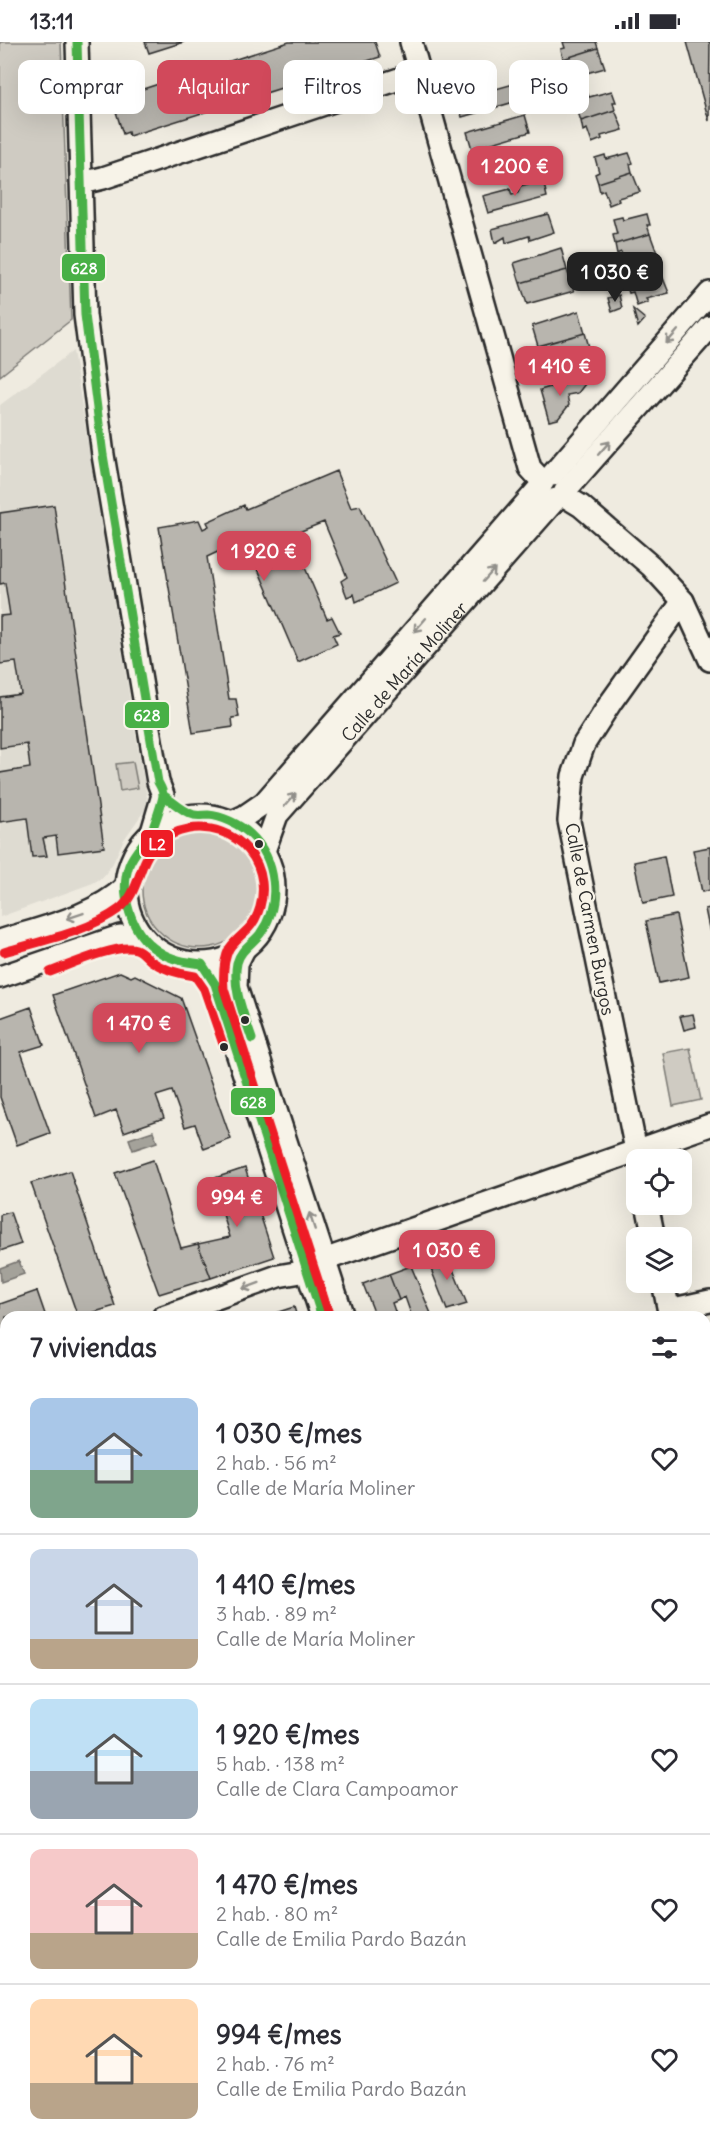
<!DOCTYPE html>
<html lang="es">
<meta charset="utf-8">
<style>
:root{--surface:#fff;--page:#f7f7f7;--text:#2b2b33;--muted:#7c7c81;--line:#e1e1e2;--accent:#d1495b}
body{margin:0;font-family:Delius,sans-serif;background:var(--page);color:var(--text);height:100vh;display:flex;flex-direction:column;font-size:22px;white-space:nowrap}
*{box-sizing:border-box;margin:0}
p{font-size:20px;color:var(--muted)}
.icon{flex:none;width:33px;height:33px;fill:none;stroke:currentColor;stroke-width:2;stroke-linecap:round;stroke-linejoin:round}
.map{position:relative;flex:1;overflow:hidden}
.side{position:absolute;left:0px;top:1269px;width:711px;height:836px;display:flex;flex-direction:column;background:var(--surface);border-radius:18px 18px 0 0;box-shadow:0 6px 24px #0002}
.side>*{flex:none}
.top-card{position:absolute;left:18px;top:18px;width:675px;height:54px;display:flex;gap:12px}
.controls{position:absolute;left:626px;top:1107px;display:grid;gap:12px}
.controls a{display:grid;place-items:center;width:66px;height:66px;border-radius:12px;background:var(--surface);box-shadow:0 6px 24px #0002;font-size:30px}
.price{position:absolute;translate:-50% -51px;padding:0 14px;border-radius:12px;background:var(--accent);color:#fff;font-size:20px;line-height:39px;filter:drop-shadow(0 2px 3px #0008)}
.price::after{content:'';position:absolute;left:50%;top:36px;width:18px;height:14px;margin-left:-9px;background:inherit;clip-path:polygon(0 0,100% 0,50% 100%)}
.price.on{background:#222;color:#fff}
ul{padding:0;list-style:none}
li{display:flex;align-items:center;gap:18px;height:150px;padding:0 30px}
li+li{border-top:2px solid var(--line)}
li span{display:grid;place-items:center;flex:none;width:168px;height:120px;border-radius:12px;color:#555}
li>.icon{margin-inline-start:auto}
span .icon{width:72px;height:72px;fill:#fffc;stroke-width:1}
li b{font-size:26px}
h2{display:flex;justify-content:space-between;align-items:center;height:72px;padding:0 30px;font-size:26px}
.chip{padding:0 21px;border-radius:12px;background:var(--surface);box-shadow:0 6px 24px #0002;font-size:21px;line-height:54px}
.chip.on{background:var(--accent);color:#fff}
.status{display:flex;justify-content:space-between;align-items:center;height:42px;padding:0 30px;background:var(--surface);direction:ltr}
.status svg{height:16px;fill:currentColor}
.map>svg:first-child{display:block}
</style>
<div class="status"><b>13:11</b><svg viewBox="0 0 49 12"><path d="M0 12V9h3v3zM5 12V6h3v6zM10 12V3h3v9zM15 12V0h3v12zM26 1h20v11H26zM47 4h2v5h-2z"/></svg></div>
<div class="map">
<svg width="710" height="2104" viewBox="0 0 710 2104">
<rect width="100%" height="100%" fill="#efebe0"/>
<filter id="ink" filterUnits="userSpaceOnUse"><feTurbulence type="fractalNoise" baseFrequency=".0167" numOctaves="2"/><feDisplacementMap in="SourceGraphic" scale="12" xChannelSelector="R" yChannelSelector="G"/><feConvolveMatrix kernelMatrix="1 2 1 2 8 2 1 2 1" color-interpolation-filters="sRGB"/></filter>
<g filter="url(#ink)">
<!-- built -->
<path fill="#dedbd1" d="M73,309L134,683L147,755L146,766L123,799L113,821L103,835L93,841L0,875V363Z"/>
<!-- green -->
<path fill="#cfcbc2" stroke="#7d7b76" stroke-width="1.5" d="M0,0H61L71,278L0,334Z
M133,720L138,746L120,749L116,722Z
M142 848a58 58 0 1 1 116 0a58 58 0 1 1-116 0Z
M690,1006L701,1058L673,1064L663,1011Z
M0,1909L6,1913V2098H575L577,2104H0Z"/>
<!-- water -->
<path fill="#a4a29a" stroke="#74726e" stroke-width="1.5" d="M153,1089L157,1100L133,1108L129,1097Z
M19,1219L24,1232L1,1240L0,1226Z"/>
<!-- building -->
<path fill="#b8b5ae" stroke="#2b2b2b" stroke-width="1.5" d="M145,0H184L149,11Z
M289,0H375L380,15L129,94L128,90L123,92L112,57Z
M563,0H596L598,6L563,17L561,7L565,6Z
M687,0H710L709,79Z
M598,6L605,26L583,32L584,36L574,39L569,25L565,27L563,17Z
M517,41L521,58L462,75L457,58Z
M612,49L616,60H613L615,68L581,79L578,70L582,68L578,54L588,52L589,55Z
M615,68L623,88L601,94L602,97L592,101L587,87L583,89L581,79Z
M525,73L530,90L472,107L467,90Z
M533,106L538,122L515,129L511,124L504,125L506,131L480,138L476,122Z
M629,111L633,121L630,122L632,130L598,141L595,132L599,130L595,116L605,113L606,117Z
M632,130L640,150L618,156L619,159L609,163L604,148L600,150L598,141Z
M543,138L547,155L488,171L483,154L510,147L512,153L518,151L520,144Z
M548,172L554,190L530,198L529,194L506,201L505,195L495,201L492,187Z
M647,172L650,183H647L650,192L615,202L613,193L617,192L613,177L622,175L623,178Z
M650,192L657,211L635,217L636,221L626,224L621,210L617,212L615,202Z
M561,206L567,228L520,241L514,221Z
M567,228L574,249L527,262L520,241Z
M661,231L669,251L646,257L648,260L637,264L633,250L629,251L626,242Z
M619,253L622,266L612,270L608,256Z
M633,267L645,277L638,285Z
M579,269L585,291L538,304L532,284Z
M585,291L591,312L544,325L538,304Z
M584,335L585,342L578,351L567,353L569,363L558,377L549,379L540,348Z
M336,429L351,466L360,464L396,541L356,560L354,552L347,555L341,539L347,535L324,480L291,493L327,577L332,575L340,591L333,593L337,602L298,620L245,497L207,515L229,657H236L239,675L232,676L233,685L193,691L159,485L199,478L203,487L209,484L207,480L244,463L246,467Z
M54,463L104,805L58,811L56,794L43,796L47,814L32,815L27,776L0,780V731L30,726L27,702L0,706V655L21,652L16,620L0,622V574L10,573L5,541L0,542V471Z
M710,805V848L702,850L693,808Z
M664,814L672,855L643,861L634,820Z
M710,866V891L705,867Z
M676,873L689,935L659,941L646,879Z
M120,930L131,935L135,933L181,956L231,1097L204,1107L195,1082L185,1085L172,1049L156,1054L164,1076L124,1090L116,1068L96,1076L53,953Z
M31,965L44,1003L21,1010L50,1091L17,1103L0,1055V976Z
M693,972L696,985L684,988L680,974Z
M153,1118L181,1206L198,1202L211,1236L159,1252L115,1131Z
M245,1126L274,1215L211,1236L198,1202L230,1195L212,1137Z
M70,1129L115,1264L78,1275L31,1141Z
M10,1170L21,1202L0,1209V1173Z
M446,1210L467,1262L447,1268L427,1217Z
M411,1224L432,1274L430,1275H412L405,1255L399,1258L389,1232Z
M389,1232L399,1258L392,1261L397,1275H376L363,1242Z
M37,1249L46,1275H6V1297L0,1299V1262Z
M294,1265L297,1275H263Z
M0,1375L6,1393V1402L0,1404Z
M0,1515L6,1533V1619L0,1621Z
M6,1675V1821L0,1822V1676Z"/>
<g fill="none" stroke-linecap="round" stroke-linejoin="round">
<defs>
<g id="minor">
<path d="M77,0L85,273L103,413L158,740L163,753L152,790"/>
<path d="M411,0L530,426L543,440"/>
<path d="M82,141L103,136L420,30"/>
<path d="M552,433L710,251"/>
<path d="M565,449L710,285"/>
<path d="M563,453L581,464L651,524L683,559L710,618"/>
<circle cx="200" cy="847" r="74"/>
<path d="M232,780L245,774L264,761L541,444"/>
<path id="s1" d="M264,809L277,773L556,457"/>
<path d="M0,899C40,886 96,874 125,845"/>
<path d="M244,907L237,921L236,945L343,1275"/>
<path d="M202,922L215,942L322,1275"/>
<path d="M0,935L120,894L143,896"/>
<path d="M638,1118L569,779L573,734L584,702L611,660L683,559"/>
<path d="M647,1162L654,1196"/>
<path d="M324,1218L710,1083"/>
<path d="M663,1240L670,1275"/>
<path d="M669,1268L710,1259"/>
<path d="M163,1275L278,1234L307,1229L318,1236"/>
<path d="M0,1332L6,1330"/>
<path d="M705,1442L710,1466"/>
<path d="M0,1650L6,1648"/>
<path d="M0,1838L6,1836"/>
<path d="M705,1866L710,1862"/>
<path d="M0,1889L6,1893"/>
<path d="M0,2065L6,2069"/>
<path d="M0,2087L6,2091"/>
<path d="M18,2098L27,2104"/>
<path d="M52,2098L61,2104"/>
<path d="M591,2098L593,2104"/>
<path d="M609,2098L611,2104"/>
</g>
</defs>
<!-- minor casing -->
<use href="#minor" stroke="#2b2b2b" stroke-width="26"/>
<!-- minor -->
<use href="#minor" stroke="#f7f3e8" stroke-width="21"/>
<defs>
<path id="bus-1" d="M77,0L85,273L103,413L158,740C160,744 163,748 163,753C163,758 153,788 150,792C143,803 134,810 129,823C119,852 131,892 158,909C171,918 187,920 202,922L215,942L322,1275
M163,753C172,759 183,770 194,773C199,774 203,773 208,773C222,774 239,782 250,792C277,817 282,862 260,892C252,902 240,908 237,921C232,946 244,973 252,997"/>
<path id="bus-2" d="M4,910C40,899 88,890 119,867C141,850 137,820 157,802C195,769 256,790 262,840C264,856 259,876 248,887C241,894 234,899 229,907C223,919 223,934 224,947L330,1275
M50,930C69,923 118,901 136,907C142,909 146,915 151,919C164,928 179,932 195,934L204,947L224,1005"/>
</defs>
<!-- bus-1 casing -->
<use href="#bus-1" stroke="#f7f3e8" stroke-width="14"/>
<!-- bus-2 casing -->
<use href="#bus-2" stroke="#f7f3e8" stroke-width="14"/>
<!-- bus-1 -->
<use href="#bus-1" stroke="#48b046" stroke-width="9"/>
<!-- bus-2 -->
<use href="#bus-2" stroke="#ee1c25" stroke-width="9"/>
</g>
<!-- one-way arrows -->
<defs><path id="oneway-shaft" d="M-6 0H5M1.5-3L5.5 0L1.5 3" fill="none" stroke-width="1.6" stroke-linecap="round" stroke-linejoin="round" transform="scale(1.5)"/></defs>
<g stroke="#918f8a">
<use href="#oneway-shaft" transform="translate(672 295) rotate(131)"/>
<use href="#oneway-shaft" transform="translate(604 406) rotate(-49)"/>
<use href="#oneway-shaft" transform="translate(489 533) rotate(-48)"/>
<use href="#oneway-shaft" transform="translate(420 583) rotate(131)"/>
<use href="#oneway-shaft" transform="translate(290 758) rotate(-49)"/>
<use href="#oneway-shaft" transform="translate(75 874) rotate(161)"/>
<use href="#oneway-shaft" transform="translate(312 1179) rotate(-108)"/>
<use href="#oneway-shaft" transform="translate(251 1244) rotate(160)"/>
</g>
</g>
<!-- markers -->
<g fill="#2b2b2b" stroke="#f7f3e8" stroke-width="2">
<circle cx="259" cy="802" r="5"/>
<circle cx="245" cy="978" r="5"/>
<circle cx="224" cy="1005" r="5"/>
</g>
<g text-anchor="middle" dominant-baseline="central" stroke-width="4.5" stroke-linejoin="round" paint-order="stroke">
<!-- street labels -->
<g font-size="18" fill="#2b2b2b" stroke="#f7f3e8">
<text stroke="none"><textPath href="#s1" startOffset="230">Calle de María Moliner</textPath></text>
<text transform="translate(590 877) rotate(79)">Calle de Carmen Burgos</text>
</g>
</g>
<g stroke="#f7f3e8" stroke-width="2">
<rect x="61" y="211" width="45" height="29" rx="6" fill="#48b046"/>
<rect x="124" y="659" width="46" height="28" rx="6" fill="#48b046"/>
<rect x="140" y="787" width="34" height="29" rx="6" fill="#ee1c25"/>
<rect x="230" y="1045" width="46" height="29" rx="6" fill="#48b046"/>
</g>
<g font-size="16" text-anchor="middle" font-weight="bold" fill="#fff">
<text x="84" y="232">628</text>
<text x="147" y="679">628</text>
<text x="157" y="808">L2</text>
<text x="253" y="1066">628</text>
</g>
</svg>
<div class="controls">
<a><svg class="icon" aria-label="locate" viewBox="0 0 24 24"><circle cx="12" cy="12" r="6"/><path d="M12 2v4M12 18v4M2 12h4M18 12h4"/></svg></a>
<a><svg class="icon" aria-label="layers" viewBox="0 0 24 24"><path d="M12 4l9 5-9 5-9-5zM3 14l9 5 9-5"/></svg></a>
</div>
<b class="price" style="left:515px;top:155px">1 200 €</b>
<b class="price on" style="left:615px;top:261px">1 030 €</b>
<b class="price" style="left:560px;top:355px">1 410 €</b>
<b class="price" style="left:264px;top:540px">1 920 €</b>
<b class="price" style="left:139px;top:1012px">1 470 €</b>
<b class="price" style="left:237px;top:1186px">994 €</b>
<b class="price" style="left:447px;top:1239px">1 030 €</b>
<div class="top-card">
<a class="chip">Comprar</a>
<a class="chip on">Alquilar</a>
<a class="chip">Filtros</a>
<a class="chip">Nuevo</a>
<a class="chip">Piso</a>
</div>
<section class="side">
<h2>7 viviendas<svg class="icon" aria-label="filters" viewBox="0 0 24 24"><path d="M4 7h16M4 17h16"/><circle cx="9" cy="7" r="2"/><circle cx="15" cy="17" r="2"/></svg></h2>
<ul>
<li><span style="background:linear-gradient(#a9c7e8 60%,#7fa58c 0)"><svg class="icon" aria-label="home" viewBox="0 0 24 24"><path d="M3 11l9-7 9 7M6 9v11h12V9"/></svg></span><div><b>1 030 €/mes</b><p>2 hab. · 56 m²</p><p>Calle de María Moliner</p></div><svg class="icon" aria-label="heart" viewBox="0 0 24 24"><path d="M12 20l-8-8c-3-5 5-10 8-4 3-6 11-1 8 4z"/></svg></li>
<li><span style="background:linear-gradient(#c9d6e8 75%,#b9a48a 0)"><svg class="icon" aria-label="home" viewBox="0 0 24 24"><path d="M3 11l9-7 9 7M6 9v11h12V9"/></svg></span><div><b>1 410 €/mes</b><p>3 hab. · 89 m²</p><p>Calle de María Moliner</p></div><svg class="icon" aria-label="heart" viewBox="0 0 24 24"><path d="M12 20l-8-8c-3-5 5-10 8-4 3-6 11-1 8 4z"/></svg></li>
<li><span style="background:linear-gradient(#bfe0f5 60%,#9aa5b1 0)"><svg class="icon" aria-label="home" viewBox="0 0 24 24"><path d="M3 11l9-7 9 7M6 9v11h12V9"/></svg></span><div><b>1 920 €/mes</b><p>5 hab. · 138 m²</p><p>Calle de Clara Campoamor</p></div><svg class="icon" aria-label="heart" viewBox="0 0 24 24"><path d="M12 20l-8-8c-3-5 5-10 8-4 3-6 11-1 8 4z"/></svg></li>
<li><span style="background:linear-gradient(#f6c9c9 70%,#b9a48a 0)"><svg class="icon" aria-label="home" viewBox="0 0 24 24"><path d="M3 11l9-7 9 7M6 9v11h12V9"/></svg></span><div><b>1 470 €/mes</b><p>2 hab. · 80 m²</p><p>Calle de Emilia Pardo Bazán</p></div><svg class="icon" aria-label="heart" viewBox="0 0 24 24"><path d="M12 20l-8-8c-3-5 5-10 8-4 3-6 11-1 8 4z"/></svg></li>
<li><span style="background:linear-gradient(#ffd9b3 70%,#b9a48a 0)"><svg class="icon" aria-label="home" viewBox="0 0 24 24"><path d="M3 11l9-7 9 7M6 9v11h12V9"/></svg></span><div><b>994 €/mes</b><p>2 hab. · 76 m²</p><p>Calle de Emilia Pardo Bazán</p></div><svg class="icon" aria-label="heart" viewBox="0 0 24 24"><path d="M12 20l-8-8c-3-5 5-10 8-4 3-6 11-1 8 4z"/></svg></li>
</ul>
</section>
</div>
